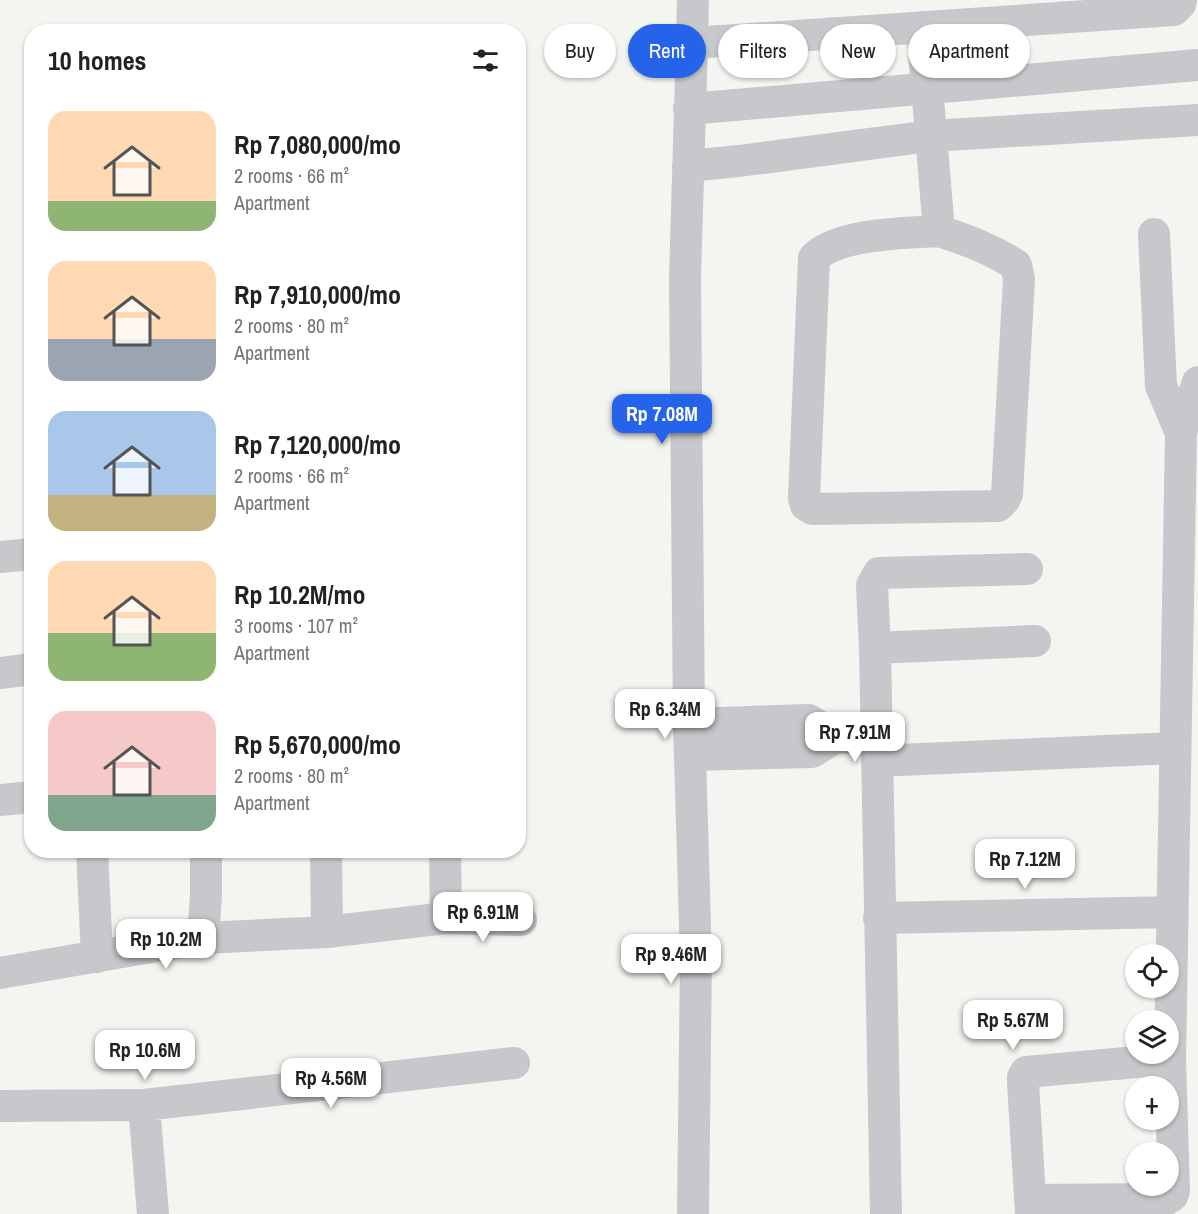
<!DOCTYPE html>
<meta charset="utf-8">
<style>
:root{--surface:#fff;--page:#f2f2f2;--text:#222;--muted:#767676;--accent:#2563eb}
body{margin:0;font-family:"Archivo Narrow",sans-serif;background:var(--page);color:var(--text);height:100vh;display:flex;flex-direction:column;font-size:22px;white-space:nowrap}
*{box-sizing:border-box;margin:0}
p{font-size:20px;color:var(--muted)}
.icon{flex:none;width:33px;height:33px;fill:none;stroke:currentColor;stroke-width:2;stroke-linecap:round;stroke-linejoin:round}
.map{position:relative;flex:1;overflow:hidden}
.side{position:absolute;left:24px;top:24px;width:502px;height:834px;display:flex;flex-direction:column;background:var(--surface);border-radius:24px;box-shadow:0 2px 4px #0004}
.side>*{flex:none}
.banner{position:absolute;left:544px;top:24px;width:562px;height:54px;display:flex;gap:12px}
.controls{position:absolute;left:1125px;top:944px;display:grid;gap:12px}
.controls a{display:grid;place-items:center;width:54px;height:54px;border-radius:50%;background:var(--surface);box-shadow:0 2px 4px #0004;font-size:30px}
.price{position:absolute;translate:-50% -51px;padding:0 14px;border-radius:12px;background:#fff;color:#222;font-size:20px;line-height:39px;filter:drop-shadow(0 2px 3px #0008)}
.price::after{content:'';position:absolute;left:50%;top:36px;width:18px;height:14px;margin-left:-9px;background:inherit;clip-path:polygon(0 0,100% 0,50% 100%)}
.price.active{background:var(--accent);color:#fff}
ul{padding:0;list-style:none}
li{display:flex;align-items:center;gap:18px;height:150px;padding:0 24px}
li span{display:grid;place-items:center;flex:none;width:168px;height:120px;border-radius:18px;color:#555}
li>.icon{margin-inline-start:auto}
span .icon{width:72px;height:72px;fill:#fffc;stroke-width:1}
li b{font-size:26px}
h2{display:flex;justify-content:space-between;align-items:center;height:72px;padding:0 24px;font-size:26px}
.pill{padding:0 21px;border-radius:27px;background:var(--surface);box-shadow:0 2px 4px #0004;font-size:21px;line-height:54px}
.pill.active{background:var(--accent);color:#fff}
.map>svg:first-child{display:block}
</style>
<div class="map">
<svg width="1198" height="1214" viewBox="0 0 1198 1214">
<rect width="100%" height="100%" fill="#f3f5f0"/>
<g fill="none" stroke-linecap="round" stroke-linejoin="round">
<!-- minor -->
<path stroke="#c6c8cc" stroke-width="32" d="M693,0L692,43L1174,10L1180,4L1181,0
M922,27L939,231
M692,43L685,278L689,724L696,957L693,1214
M689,109L1198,65
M688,166L739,161L930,136L1198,120
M939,231C967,240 991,249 1016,265L1019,279L1007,494L1004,500L998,506L812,509L806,505L804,498L814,258C838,233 906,233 939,231Z
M1154,234L1161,386L1181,433
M0,557L32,554
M875,648L1035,641
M0,673L32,669
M689,724L809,720L836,737L877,740
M690,755L812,752L836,737
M877,761L1174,748
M0,800L32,797
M92,850L97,957
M326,850L327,932L446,918L445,850
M446,918L521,920
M879,918L1172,912
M203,938L327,932
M0,973L203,938L206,896V850
M144,1105L514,1063
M0,1106L144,1105L153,1214
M1030,1200L1167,1199L1172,1196L1174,1191L1170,1059L1181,433L1198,382
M886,1214L875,648L872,585L879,573L1027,569
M1031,1214L1023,1083V1077L1026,1072L1170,1059"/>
</g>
</svg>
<div class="controls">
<a><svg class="icon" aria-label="locate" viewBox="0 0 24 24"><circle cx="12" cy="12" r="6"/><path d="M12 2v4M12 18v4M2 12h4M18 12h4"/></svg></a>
<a><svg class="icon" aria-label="layers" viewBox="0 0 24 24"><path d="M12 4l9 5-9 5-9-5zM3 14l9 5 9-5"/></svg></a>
<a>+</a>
<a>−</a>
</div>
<b class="price active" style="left:662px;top:445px">Rp 7.08M</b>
<b class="price" style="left:665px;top:740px">Rp 6.34M</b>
<b class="price" style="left:855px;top:763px">Rp 7.91M</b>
<b class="price" style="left:1025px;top:890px">Rp 7.12M</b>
<b class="price" style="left:483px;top:943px">Rp 6.91M</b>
<b class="price" style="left:166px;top:970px">Rp 10.2M</b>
<b class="price" style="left:671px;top:985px">Rp 9.46M</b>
<b class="price" style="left:1013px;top:1051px">Rp 5.67M</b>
<b class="price" style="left:145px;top:1081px">Rp 10.6M</b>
<b class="price" style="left:331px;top:1109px">Rp 4.56M</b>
<div class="banner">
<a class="pill">Buy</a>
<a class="pill active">Rent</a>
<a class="pill">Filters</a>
<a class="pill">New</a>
<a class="pill">Apartment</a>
</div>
<section class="side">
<h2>10 homes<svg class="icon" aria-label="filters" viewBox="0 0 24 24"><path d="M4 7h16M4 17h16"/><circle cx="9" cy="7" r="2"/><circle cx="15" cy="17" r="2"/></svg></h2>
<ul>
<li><span style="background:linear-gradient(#ffd9b3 75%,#8fb573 0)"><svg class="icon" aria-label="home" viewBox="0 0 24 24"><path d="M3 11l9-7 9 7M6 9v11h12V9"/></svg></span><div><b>Rp 7,080,000/mo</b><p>2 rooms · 66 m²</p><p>Apartment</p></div></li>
<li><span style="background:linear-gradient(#ffd9b3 65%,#9aa5b1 0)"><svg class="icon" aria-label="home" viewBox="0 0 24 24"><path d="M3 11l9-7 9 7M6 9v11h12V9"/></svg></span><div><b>Rp 7,910,000/mo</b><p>2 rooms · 80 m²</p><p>Apartment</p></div></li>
<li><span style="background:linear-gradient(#a9c7e8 70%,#c2b280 0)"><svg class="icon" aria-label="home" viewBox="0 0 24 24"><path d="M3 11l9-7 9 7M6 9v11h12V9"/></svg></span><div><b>Rp 7,120,000/mo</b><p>2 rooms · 66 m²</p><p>Apartment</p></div></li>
<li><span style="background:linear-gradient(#ffd9b3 60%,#8fb573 0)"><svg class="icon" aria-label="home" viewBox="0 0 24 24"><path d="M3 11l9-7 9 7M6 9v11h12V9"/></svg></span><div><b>Rp 10.2M/mo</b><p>3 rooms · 107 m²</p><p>Apartment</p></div></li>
<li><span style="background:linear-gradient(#f6c9c9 70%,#7fa58c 0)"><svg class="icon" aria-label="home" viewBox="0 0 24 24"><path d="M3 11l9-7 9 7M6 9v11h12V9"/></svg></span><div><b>Rp 5,670,000/mo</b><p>2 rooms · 80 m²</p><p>Apartment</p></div></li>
</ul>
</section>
</div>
